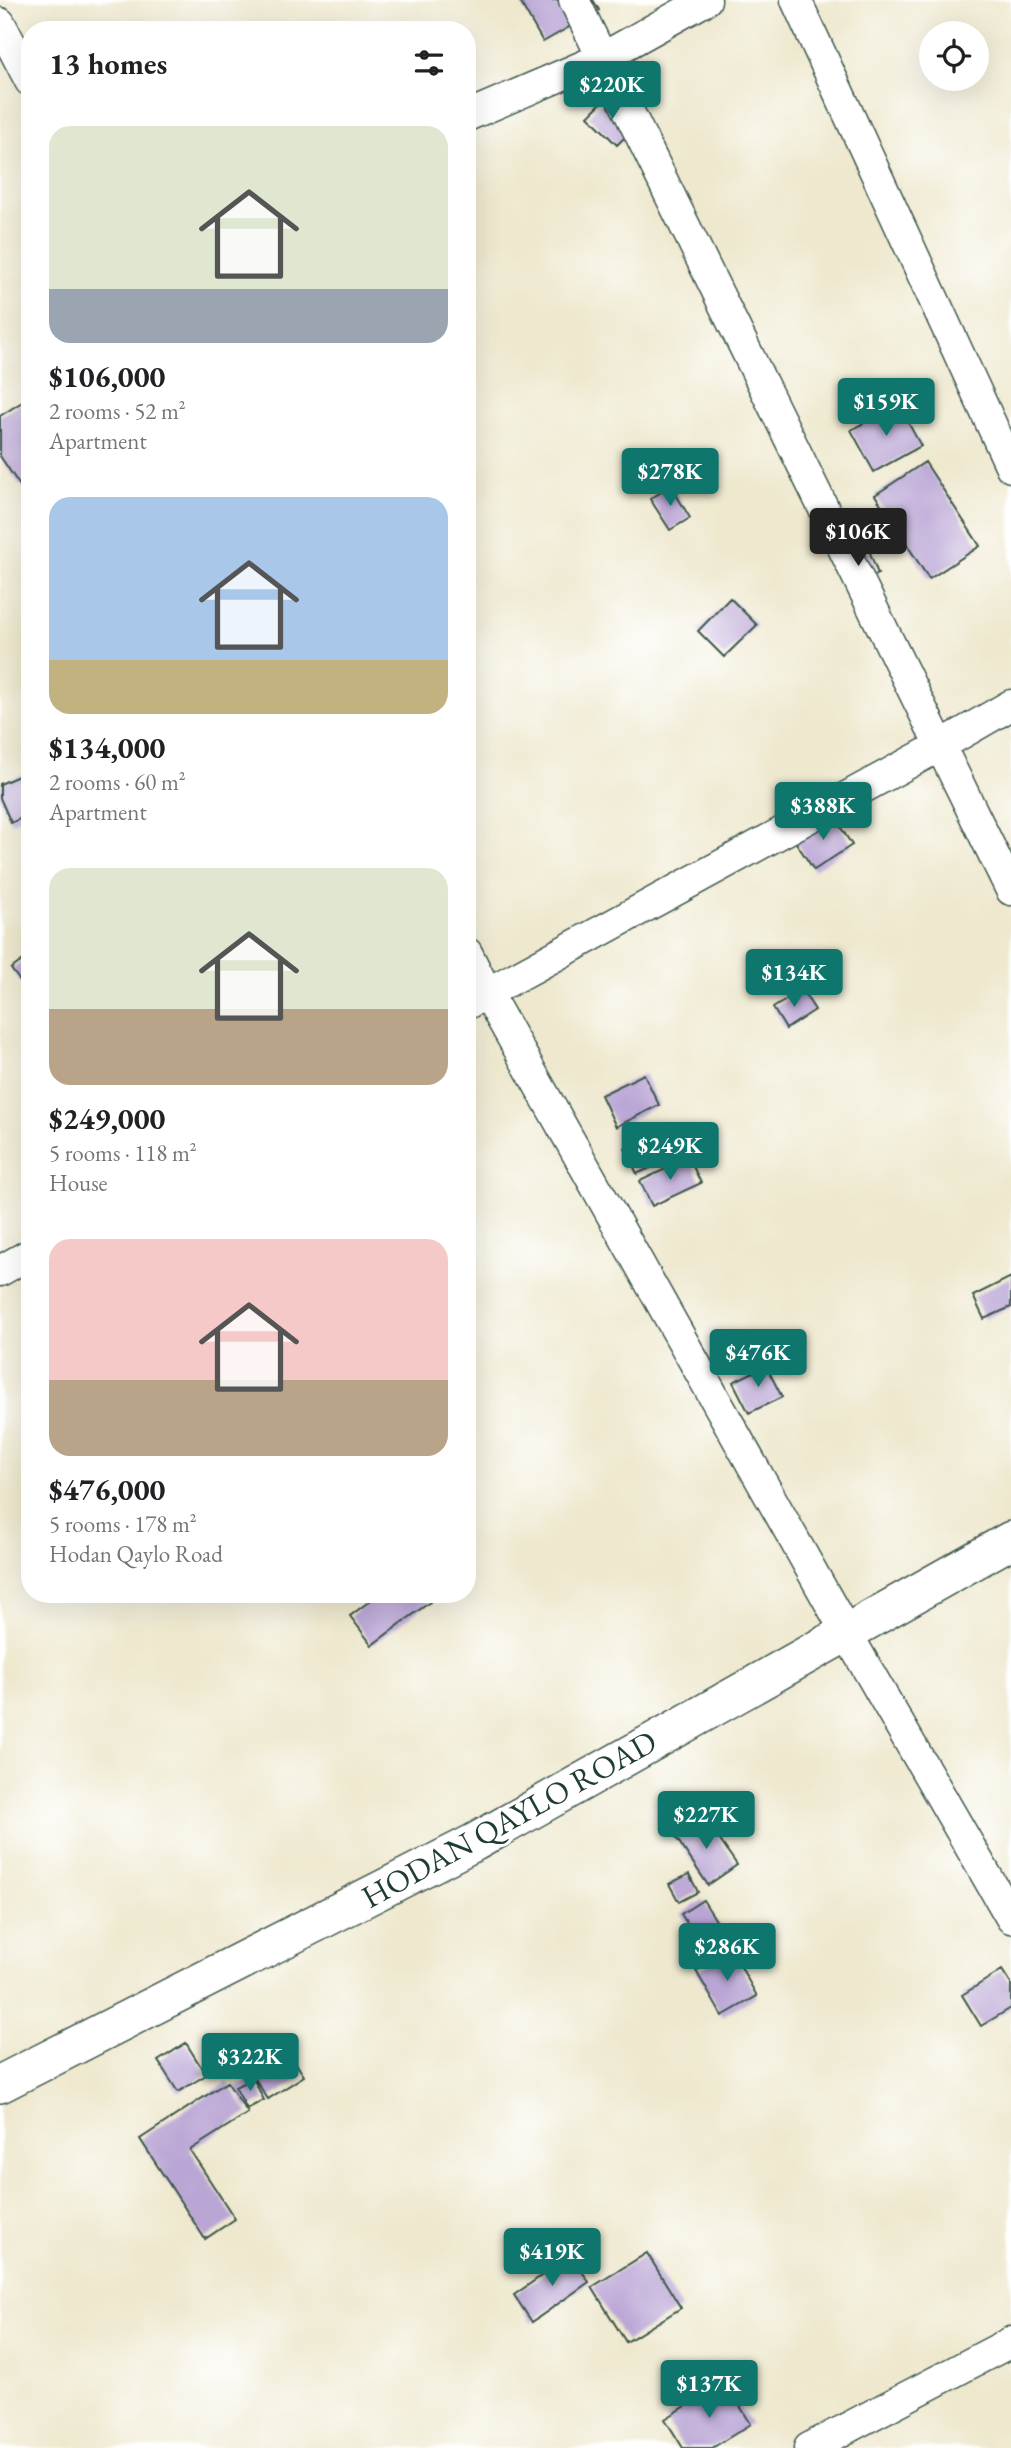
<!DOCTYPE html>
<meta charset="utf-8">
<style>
:root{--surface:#fff;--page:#f6f6f6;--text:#202124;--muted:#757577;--accent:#0f766e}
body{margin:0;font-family:"EB Garamond",serif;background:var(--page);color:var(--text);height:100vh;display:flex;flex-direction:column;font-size:26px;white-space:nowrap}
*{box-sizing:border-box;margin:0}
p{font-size:23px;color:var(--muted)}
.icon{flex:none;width:38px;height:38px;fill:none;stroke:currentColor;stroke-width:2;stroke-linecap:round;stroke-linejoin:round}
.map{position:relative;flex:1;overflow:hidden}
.details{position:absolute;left:21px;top:21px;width:455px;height:1582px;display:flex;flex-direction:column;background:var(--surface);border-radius:28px;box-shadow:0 7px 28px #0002}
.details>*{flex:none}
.fabs{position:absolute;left:919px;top:21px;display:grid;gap:14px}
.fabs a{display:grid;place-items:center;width:70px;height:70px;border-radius:50%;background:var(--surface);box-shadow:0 7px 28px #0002;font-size:35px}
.price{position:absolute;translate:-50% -60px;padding:0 16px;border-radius:7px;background:var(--accent);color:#fff;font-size:23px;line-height:46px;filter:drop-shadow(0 2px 4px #0008)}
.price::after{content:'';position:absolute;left:50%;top:42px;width:21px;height:16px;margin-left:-10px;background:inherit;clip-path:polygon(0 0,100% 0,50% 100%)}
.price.active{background:#222;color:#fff}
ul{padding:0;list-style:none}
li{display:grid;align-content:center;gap:14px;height:371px;padding:0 28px}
li span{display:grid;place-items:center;height:217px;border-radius:21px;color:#555}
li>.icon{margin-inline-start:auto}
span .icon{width:126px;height:126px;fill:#fffc;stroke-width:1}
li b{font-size:30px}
h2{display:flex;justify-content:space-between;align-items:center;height:84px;padding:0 28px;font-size:30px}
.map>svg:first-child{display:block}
</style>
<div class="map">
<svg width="1011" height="2448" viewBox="0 0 1011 2448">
<rect width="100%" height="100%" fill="#fff"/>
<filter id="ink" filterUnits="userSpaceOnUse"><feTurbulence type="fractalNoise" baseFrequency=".0143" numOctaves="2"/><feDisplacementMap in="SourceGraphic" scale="14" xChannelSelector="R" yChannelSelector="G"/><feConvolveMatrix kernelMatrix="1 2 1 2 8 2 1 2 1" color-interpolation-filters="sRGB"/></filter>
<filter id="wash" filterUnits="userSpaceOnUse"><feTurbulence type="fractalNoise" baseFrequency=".00686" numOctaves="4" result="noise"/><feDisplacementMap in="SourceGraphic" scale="28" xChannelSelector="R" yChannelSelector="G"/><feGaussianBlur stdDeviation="1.57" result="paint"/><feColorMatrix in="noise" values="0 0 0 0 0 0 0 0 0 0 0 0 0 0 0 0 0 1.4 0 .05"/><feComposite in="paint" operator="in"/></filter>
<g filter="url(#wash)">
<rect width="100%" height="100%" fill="#eee8ce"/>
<g id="blocks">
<!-- building -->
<path fill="#baa6d5" d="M519,0H593L599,10L543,42Z
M607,97L636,126L617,145L588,116Z
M30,397V479L20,486L0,456V416Z
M898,404L921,446L874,472L851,430Z
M925,462L980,546L929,579L875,495Z
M671,486L690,518L670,530L650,499Z
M869,550L878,574L847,585L838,561Z
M730,598L757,625L724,657L698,631Z
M30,771V814L11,823L0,798V784Z
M832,814L852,845L814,870L793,838Z
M30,955V994L11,969Z
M802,990L815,1010L786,1029L773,1008Z
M644,1074L659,1105L616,1127L601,1095Z
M671,1128L683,1153L637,1174L625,1148Z
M689,1158L701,1183L652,1206L640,1181Z
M1011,1277V1307L984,1319L973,1296Z
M766,1366L782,1397L749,1413L733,1382Z
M379,1594H425L430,1602L372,1645L350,1616Z
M704,1817L737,1865L708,1885L675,1836Z
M689,1874L698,1892L679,1902L669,1884Z
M703,1900L727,1938L706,1952L681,1914Z
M732,1951L757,1996L722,2016L696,1971Z
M1002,1970L1011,1984V2008L981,2026L962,1995Z
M186,2043L206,2075L178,2092L158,2061Z
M288,2051L304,2076L268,2099L252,2074Z
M253,2078L264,2100L247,2109L235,2087Z
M227,2082L248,2113L190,2150L235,2219L205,2239L140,2139Z
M647,2253L681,2308L626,2342L592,2287Z
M571,2255L589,2282L532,2322L514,2295Z
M725,2382L751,2424L712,2448H683L665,2419Z"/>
</g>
</g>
<g filter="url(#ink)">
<use href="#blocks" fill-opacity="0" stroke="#3e574b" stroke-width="2"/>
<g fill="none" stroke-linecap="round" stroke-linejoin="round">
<defs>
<path id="minor" d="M574,0L1011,890
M796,0L1011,467
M0,23L30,81
M467,116L602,58L706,0
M467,953L487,993L846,1632L1011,1918
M467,1004L940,746L1011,705
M0,1271L30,1254
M809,2448L1011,2342"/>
<path id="tertiary" d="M0,2084L475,1842L1011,1540"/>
</defs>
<!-- minor casing -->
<use href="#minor" stroke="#3e574b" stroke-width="33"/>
<!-- tertiary casing -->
<use href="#tertiary" stroke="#3e574b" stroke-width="40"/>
<!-- minor -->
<use href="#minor" stroke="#fff" stroke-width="30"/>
<!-- tertiary -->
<use href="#tertiary" stroke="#fff" stroke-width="37"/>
</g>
</g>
<g text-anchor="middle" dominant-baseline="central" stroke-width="6" stroke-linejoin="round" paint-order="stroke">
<!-- street labels -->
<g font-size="32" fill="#1f3d34" stroke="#fff">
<text transform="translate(509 1819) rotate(-29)">HODAN QAYLO ROAD</text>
</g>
</g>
</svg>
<div class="fabs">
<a><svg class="icon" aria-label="locate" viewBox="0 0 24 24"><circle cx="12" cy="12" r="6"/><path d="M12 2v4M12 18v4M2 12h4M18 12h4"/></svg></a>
</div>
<b class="price" style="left:612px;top:121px">$220K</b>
<b class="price" style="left:886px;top:438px">$159K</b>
<b class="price" style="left:670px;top:508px">$278K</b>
<b class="price active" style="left:858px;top:568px">$106K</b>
<b class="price" style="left:823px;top:842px">$388K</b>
<b class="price" style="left:794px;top:1009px">$134K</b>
<b class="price" style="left:670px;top:1182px">$249K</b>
<b class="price" style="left:758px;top:1389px">$476K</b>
<b class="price" style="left:706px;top:1851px">$227K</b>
<b class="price" style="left:727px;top:1983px">$286K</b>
<b class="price" style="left:250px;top:2093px">$322K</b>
<b class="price" style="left:552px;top:2288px">$419K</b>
<b class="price" style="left:709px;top:2420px">$137K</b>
<section class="details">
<h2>13 homes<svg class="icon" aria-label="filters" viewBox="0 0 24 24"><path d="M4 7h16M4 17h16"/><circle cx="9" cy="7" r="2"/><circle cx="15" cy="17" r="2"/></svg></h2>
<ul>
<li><span style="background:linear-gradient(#dfe7d0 75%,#9aa5b1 0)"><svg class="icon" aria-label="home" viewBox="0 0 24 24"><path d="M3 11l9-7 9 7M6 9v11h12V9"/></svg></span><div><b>$106,000</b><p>2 rooms · 52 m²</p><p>Apartment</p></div></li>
<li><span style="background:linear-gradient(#a9c7e8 75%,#c2b280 0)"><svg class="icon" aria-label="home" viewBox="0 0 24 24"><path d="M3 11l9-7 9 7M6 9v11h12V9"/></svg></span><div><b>$134,000</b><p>2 rooms · 60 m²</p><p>Apartment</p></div></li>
<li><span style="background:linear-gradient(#dfe7d0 65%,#b9a48a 0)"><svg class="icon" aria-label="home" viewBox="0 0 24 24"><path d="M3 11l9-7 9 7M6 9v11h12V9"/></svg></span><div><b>$249,000</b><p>5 rooms · 118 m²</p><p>House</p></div></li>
<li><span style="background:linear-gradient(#f6c9c9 65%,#b9a48a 0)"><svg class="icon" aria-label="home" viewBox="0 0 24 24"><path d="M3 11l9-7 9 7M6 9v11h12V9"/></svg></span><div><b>$476,000</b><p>5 rooms · 178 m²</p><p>Hodan Qaylo Road</p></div></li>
</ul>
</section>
</div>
